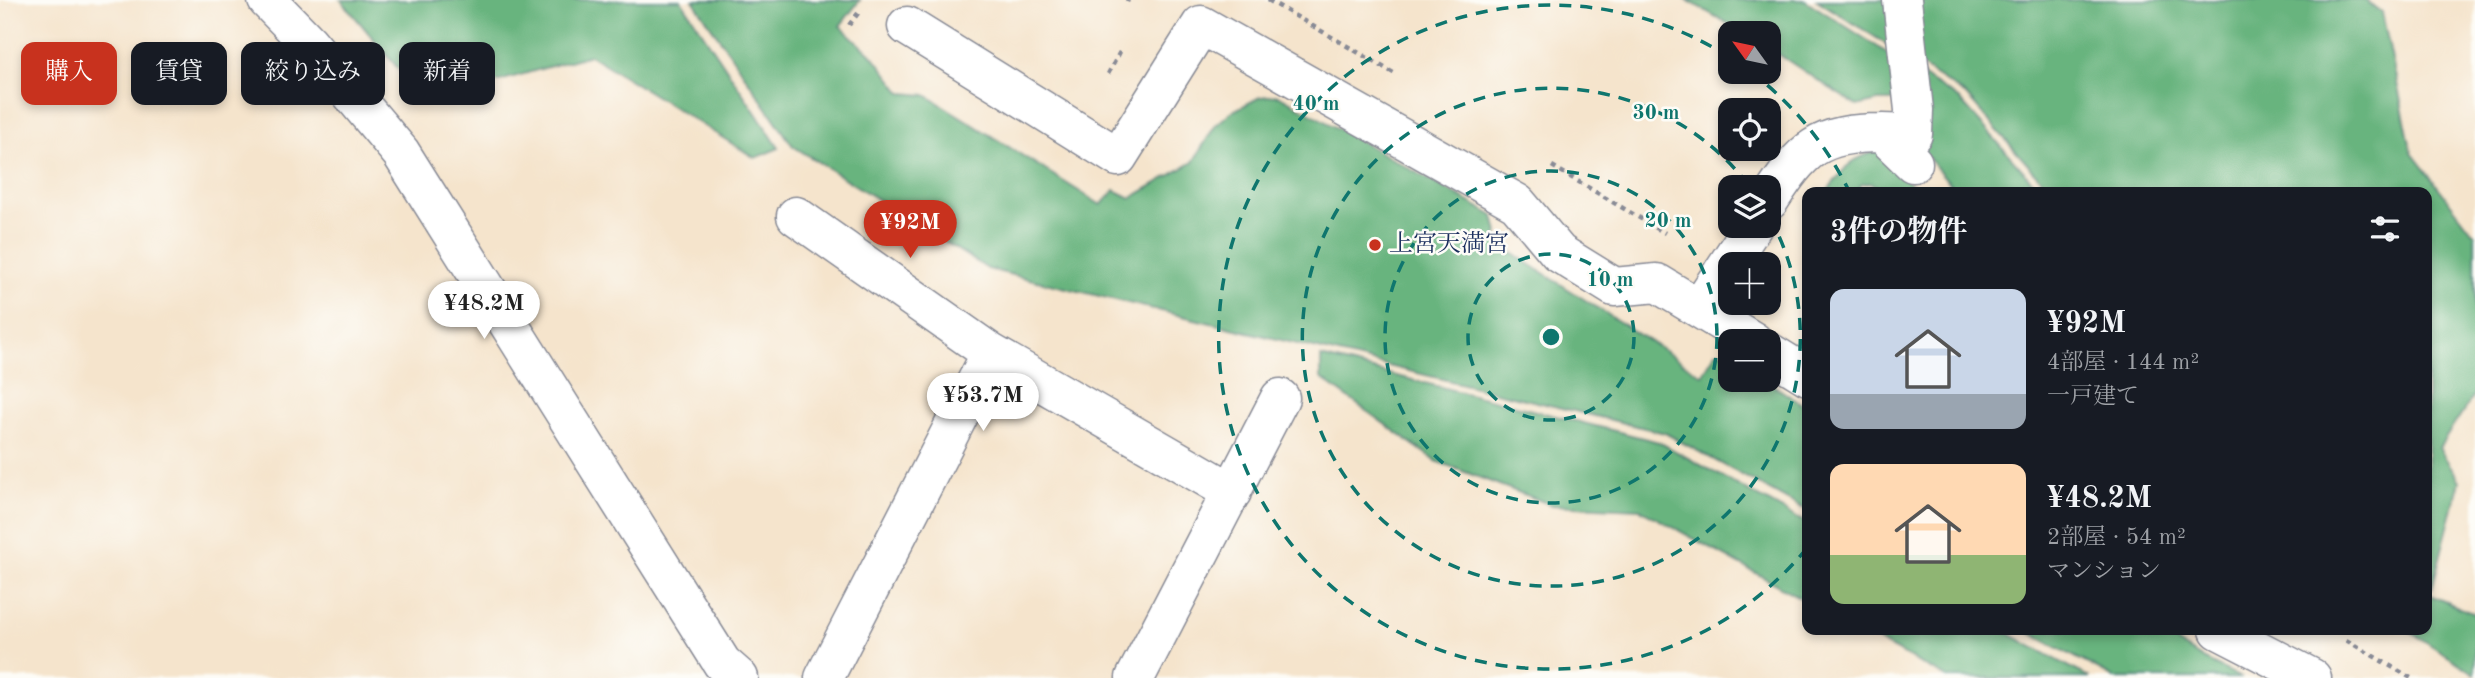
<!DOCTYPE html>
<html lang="ja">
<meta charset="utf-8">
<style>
:root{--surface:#171b24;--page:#20242c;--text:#f1f3f6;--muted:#9ea1a6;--accent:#c8321e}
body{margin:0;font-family:"Old Standard TT","Noto Serif JP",serif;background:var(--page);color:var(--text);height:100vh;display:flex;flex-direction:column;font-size:26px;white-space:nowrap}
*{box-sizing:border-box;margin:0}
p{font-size:23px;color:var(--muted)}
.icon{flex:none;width:38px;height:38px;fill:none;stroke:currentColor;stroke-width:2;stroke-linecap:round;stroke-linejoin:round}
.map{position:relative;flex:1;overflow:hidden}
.details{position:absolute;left:1802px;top:187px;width:630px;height:448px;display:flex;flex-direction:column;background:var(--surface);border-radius:14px;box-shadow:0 4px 10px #0003}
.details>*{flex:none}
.banner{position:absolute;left:21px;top:42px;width:665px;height:63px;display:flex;gap:14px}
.needle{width:46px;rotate:303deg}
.buttons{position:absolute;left:1718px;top:21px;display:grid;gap:14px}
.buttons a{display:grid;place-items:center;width:63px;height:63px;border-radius:14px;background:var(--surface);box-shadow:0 4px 10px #0003;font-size:35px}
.price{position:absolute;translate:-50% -60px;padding:0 16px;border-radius:24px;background:#fff;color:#222;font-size:23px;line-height:46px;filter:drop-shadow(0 2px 4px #0008)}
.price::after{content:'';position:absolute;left:50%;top:42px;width:21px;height:16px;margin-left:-10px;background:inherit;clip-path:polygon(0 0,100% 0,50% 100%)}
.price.current{background:var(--accent);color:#fff}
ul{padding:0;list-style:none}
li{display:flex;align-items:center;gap:21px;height:175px;padding:0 28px}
li span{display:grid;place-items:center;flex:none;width:196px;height:140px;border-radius:14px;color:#555}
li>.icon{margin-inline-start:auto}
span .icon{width:84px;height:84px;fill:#fffc;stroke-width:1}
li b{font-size:30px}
h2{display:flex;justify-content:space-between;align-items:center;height:84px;padding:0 28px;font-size:30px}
.tag{padding:0 24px;border-radius:14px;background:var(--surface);box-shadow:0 4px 10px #0003;font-size:24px;line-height:63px}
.tag.current{background:var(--accent);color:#fff}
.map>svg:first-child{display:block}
</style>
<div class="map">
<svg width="2475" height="678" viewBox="0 0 2475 678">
<rect width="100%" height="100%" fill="#fdfcf7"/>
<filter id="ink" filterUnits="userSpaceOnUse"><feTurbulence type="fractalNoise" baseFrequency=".0143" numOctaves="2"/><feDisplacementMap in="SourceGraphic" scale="14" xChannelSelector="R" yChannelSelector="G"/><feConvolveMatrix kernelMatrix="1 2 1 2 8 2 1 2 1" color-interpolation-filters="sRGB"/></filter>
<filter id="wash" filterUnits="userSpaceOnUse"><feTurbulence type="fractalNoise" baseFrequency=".00686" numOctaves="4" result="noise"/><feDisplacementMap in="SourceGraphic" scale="28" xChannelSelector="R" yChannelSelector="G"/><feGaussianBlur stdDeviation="1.57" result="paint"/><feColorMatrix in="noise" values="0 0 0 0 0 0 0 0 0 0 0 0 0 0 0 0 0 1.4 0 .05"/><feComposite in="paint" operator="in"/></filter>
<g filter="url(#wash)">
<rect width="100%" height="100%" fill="#f5e4cc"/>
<!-- forest -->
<path fill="#68b47e" stroke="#42726e" stroke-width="2" d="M341,0H681L779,148L755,158L590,55L426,102Z
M693,0H860L840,26L874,57L902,93L926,95L1101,205L1115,190L1131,198L1193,162L1215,126L1231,112L1260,97L1278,95L1494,216L1498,233L1495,242L1702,375L1716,352H1722L1731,358V380H1765L1808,408V511L1665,433L988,269L793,146Z
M1687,0H1805L1960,100L2042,192H1947L1953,187L1924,153L1900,101H1878L1857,106L1769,48V33H1744Z
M1817,0H2365L2382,13L2412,153L2475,235V393L2439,448L2460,481L2432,588L2427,586V192H2052L1966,95Z
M1882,150L1918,192H1885L1871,183L1862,184L1856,192H1827C1845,167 1850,158 1882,150Z
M1321,357L1659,442L1808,524V602L1640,509L1552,505L1436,461L1321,378Z
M2427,594L2475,614V674L2408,630H2427Z
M1858,630H2002L2090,678H1947Z
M2025,630H2157L2205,660L2242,678H2114Z"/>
</g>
<g filter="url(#ink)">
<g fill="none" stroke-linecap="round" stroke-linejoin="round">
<defs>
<path id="minor" d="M267,0L308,42L401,153L722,663L739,678
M907,26L1118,157L1201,25L1517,203L1559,253L1614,287L1657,283L1753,341
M1882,133L1913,134L1914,110L1902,0
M1769,201C1803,149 1817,133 1882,133L1913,163
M796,216L991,353
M1699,308L1753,226
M1769,352L1808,376
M2219,630L2312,678
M824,678L991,353L1232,492
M1135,678L1280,398"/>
</defs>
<!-- minor casing -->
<use href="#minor" stroke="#888a95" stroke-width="41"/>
<!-- path -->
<path stroke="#888a95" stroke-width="4.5" stroke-dasharray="5 5" stroke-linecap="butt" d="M1268,0L1397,75
M1127,2L1128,0
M849,25L859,12
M1108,74L1122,48
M1552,166L1665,233
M2346,640L2411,678"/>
<!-- minor -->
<use href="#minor" stroke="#fff" stroke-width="38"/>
</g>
</g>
<!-- distance rings -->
<g fill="none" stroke="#0f766e" stroke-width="3.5" stroke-dasharray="12 9">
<circle cx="1551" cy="337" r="83"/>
<circle cx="1551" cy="337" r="166"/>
<path d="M1770 218A249 249 0 1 1 1750 187"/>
<path d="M1807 548A332 332 0 1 1 1729 57M1751 72A332 332 0 0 1 1849 191"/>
</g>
<!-- markers -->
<circle fill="#c8321e" stroke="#fdfcf7" stroke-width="2.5" cx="1375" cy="245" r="7"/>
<g text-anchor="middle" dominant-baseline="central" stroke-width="5" stroke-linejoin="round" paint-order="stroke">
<!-- poi labels -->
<g font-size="24" fill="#1b2f5e" stroke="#fdfcf7" text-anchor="start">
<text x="1389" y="245">上宮天満宮</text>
</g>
</g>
<circle cx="1551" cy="337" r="10" fill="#0f766e" stroke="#fdfcf7" stroke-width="3.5"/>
<g font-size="21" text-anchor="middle" font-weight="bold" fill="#0f766e" stroke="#fdfcf7" stroke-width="5" stroke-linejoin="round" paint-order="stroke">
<text x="1316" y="110">40 m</text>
<text x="1656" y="119">30 m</text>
<text x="1668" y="227">20 m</text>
<text x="1610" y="286">10 m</text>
</g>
</svg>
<div class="buttons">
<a><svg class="needle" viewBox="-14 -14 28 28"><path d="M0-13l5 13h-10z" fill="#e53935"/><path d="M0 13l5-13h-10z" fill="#9ea1a6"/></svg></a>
<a><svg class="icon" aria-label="locate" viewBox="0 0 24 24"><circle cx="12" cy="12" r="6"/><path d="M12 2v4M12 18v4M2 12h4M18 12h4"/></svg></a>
<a><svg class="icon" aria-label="layers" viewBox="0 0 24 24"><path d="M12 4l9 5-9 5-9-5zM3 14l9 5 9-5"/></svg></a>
<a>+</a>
<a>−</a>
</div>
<b class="price current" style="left:910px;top:260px">¥92M</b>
<b class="price" style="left:484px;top:341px">¥48.2M</b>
<b class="price" style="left:983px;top:433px">¥53.7M</b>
<div class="banner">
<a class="tag current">購入</a>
<a class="tag">賃貸</a>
<a class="tag">絞り込み</a>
<a class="tag">新着</a>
</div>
<section class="details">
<h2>3件の物件<svg class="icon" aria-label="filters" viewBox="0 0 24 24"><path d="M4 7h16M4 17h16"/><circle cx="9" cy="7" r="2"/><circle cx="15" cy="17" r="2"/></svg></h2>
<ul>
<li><span style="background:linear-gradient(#c9d6e8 75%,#9aa5b1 0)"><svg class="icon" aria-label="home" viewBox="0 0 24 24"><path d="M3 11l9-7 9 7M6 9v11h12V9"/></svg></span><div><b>¥92M</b><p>4部屋 · 144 m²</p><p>一戸建て</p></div></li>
<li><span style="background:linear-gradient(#ffd9b3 65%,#8fb573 0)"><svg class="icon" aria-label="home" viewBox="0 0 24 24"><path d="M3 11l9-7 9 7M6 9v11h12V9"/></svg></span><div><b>¥48.2M</b><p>2部屋 · 54 m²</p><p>マンション</p></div></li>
</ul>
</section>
</div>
